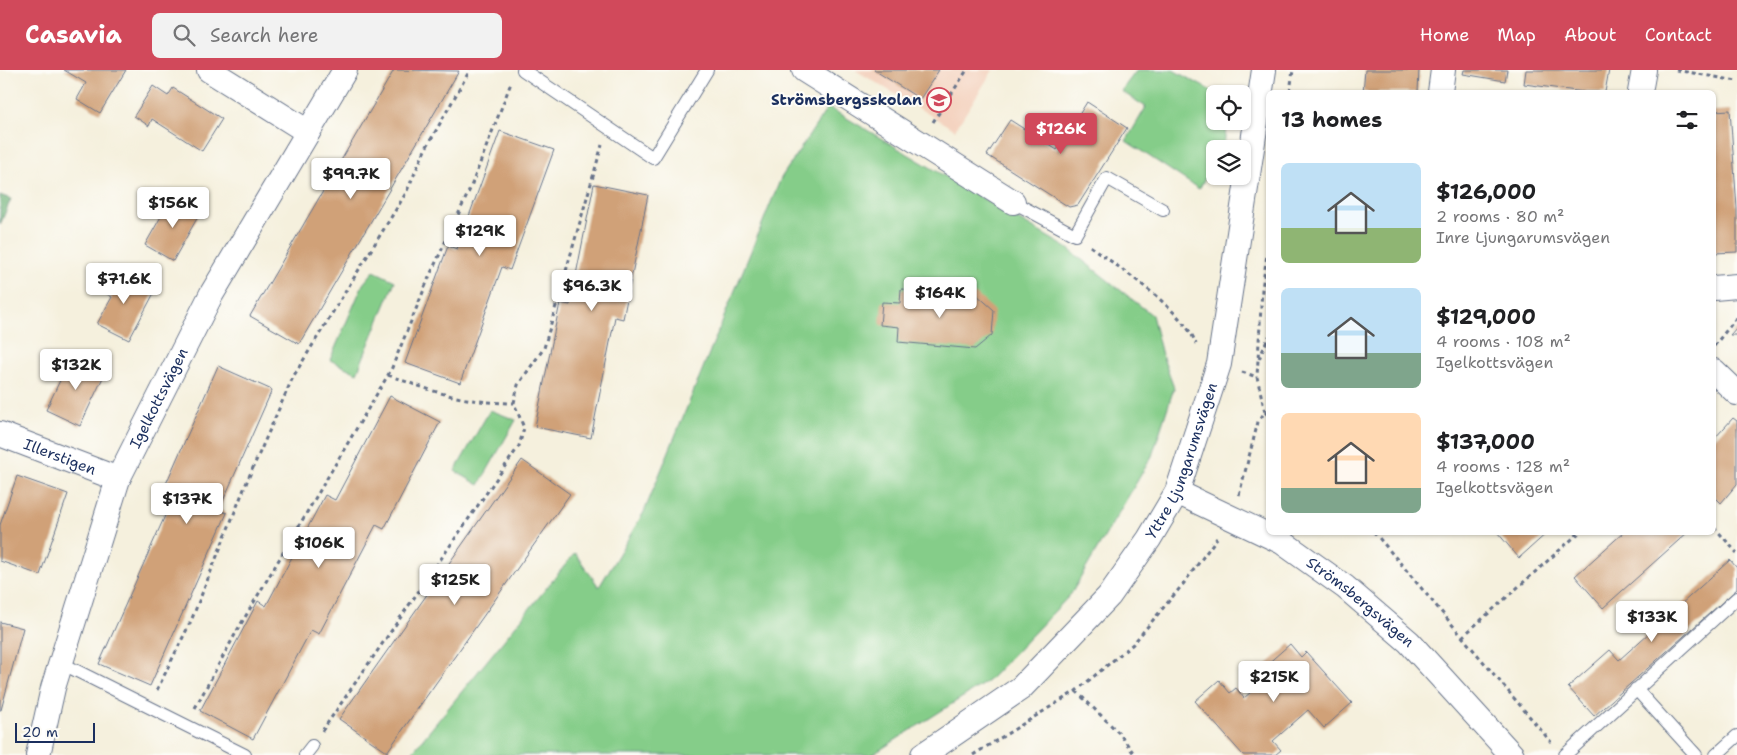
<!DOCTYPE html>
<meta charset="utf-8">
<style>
:root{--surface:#fff;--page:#f2f2f2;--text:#202124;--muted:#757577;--accent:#d1495b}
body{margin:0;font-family:"Shantell Sans",sans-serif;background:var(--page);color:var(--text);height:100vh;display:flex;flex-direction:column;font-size:19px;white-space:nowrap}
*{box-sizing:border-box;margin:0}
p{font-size:16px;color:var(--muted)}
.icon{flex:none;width:28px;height:28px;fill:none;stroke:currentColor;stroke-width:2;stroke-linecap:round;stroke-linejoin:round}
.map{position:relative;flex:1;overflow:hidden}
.sheet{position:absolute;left:1266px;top:20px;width:450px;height:445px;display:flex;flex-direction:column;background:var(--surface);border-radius:8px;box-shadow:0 1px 4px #0004}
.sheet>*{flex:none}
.fabs{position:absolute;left:1206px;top:15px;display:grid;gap:10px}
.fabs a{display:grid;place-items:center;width:45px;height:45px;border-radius:8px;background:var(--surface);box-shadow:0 1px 4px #0004;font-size:25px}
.scale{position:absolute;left:15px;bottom:12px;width:80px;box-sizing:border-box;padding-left:5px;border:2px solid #1b2f5e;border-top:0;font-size:14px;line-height:18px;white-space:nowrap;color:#1b2f5e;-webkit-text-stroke:4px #fdfcf7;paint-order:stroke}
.price{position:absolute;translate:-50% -42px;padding:0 11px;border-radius:5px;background:#fff;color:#222;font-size:16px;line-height:32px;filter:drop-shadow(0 1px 2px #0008)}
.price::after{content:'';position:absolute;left:50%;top:30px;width:15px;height:11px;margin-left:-8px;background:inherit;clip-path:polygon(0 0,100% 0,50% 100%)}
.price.active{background:var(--accent);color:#fff}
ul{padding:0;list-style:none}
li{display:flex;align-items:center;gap:15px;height:125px;padding:0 15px}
li span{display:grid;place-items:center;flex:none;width:140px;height:100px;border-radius:8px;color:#555}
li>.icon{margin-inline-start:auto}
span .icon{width:60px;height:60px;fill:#fffc;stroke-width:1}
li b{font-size:21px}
h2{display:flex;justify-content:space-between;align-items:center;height:60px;padding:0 15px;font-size:21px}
header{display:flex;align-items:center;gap:30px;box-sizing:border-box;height:70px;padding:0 25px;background:var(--accent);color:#fff}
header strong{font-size:24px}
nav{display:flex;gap:28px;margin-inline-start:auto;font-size:18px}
.search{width:350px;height:45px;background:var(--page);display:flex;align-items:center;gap:12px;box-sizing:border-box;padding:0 18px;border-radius:8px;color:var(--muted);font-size:19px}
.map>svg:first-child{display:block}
</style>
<header>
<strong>Casavia</strong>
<div class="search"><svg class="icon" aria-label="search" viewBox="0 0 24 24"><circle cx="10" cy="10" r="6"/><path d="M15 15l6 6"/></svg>Search here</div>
<nav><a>Home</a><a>Map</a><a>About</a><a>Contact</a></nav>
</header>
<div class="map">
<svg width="1737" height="685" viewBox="0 0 1737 685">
<rect width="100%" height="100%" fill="#fdfcf7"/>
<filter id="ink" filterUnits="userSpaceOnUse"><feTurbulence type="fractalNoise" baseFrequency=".02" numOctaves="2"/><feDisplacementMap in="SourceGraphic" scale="10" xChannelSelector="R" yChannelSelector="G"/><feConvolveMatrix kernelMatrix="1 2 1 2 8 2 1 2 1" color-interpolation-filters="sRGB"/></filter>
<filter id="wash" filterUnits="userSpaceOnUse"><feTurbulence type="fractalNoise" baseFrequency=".0096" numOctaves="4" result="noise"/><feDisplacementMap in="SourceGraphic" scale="20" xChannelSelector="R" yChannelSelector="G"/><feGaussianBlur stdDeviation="1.12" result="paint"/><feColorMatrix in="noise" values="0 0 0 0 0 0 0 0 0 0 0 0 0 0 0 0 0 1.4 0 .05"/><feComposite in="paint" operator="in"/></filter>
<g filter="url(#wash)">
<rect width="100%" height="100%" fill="#f5f0dd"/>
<!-- built -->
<path fill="#f4d3c0" d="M855,0H993L955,60Z"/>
<!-- green -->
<path fill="#85cd89" stroke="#507e74" d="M1137,0H1173L1217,24H1215V51H1227L1224,76L1222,79H1215V91L1199,119L1126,71L1146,37L1121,21Z
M828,37L1067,178L1152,245L1162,285L1174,318L1152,386L1071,524L988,611L872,685H410L575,483L599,517L644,442L781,108Z
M374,201L395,211L357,303L330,290L363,214Z
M490,340L516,350L479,415L455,401Z"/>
<!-- forest -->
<path fill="#6cb075" stroke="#44706a" d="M0,125L11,129L0,155Z"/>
<g id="blocks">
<!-- building -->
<path fill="#d0a178" d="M64,0H126L100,43L77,29L86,13Z
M394,0L459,1L299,274L250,246Z
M874,0H939L920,29Z
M1365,0H1419L1418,22H1363Z
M1464,0H1507L1505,11L1463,4Z
M1526,0H1609L1605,22H1584L1524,14Z
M153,16L168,26L173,18L222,49L202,81L152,49L149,56L134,46Z
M1087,32L1127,58L1078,135L1069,137L987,85L1010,50L1057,80Z
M1730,40L1737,138V182L1714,183V41Z
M500,61L554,80L510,200L502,197L460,313L405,293L448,176L457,179Z
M594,114L648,125L623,249L615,247L591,368L535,357L560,233L570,235Z
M172,127L200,143L173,191L145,175Z
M111,200L154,223L129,270L97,254L112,227L100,220Z
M901,219L976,224L994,240L992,265L975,279L898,272L899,257L880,255L882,232L900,233Z
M1737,257V265H1730Z
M72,285L106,301L80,356L46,340Z
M218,296L272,320L219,440L227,443L150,616L99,594L176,421L165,416Z
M390,326L440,352L384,459L376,455L319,564L311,560L253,669L200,641L258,531L266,536L325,425L335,430Z
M1733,348L1737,351V414L1721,433L1714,426V369Z
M522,390L570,424L387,682L339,649Z
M17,406L68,424L40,505L0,491V455Z
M1497,462H1548L1519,488Z
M1624,462H1688L1603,538L1575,506Z
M1730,490L1737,498V519L1594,646L1568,617L1610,580L1619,590Z
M0,552L23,558L1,640H0Z
M1290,574L1301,587L1306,582L1352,633L1324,658L1308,640L1273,671L1281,680L1275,685H1243L1195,631L1219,610L1230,623L1236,618L1244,628L1272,604L1265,596Z"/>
</g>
</g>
<g filter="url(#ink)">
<use href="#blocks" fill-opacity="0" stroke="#67738a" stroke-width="1"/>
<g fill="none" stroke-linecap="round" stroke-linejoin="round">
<defs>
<path id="service" d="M523,0L653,88L707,0
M1013,132L1075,165L1107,108L1163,140
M61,593L245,685
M1636,619L1696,685
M305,685L312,676
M1565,685L1737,528
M1716,685L1737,666"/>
<g id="minor">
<path d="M209,0L308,62"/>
<path d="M804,0L1013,132"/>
<path d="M1440,22L1443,0"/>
<path d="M1640,22L1644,0"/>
<path d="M1714,218L1737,216"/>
<path d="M1714,301L1737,323"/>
<path id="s1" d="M0,364L118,409"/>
<path id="s2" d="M1177,422L1282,472L1345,517L1409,572L1512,685"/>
<path id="s3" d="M38,685L53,618L118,409L211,225L345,0"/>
<path id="s4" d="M923,685L1021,618L1109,526L1149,469L1177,422L1219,294L1264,0"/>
</g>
</defs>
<!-- service casing -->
<use href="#service" stroke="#67738a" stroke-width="14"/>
<!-- minor casing -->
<use href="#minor" stroke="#67738a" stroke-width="26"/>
<!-- path -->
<path stroke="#67738a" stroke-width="3" stroke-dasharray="4 4" stroke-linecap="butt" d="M1676,0L1737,11
M1290,22L1293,0
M933,52L967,0
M1090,176C1118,197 1185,241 1196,274
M1714,276L1737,247
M1259,289L1269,266
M1242,302L1257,307
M388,305C434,322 464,333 514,333
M1265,342L1269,346
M1239,425L1258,352L1265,342L1257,307L1262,219L1269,171
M1714,457L1737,483
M1374,462L1551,672
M1462,567L1580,462
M157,620L191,551L248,409L293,307L406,123L425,80L470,0
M1076,621L1120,664L1135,685
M195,638L238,559L391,300L430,205L470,119L511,13
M322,661L519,376L524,358L514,333L518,315L544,278L602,75
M973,685L1076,621L1133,574L1184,513L1217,468"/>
<!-- service -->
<use href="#service" stroke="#fff" stroke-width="12"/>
<!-- minor -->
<use href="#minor" stroke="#fff" stroke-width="24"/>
</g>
</g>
<!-- icons -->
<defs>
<symbol id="school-ring" viewBox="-11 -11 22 22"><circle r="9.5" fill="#fdfcf7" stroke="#d1495b" stroke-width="1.5"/><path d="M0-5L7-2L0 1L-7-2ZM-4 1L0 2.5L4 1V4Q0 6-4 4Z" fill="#d1495b"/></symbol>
</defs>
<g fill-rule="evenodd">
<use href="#school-ring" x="925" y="16" width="28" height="28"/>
</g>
<g text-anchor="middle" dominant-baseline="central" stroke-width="4" stroke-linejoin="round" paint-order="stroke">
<!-- poi labels -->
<g font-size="15" font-weight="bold" fill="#1b2f5e" stroke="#fdfcf7" text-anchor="end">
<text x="922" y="30">Strömsbergsskolan</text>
</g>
<!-- street labels -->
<g font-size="15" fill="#1b2f5e" stroke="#fdfcf7">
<text stroke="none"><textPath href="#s3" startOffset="378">Igelkottsvägen</textPath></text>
<text stroke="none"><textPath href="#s1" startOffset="64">Illerstigen</textPath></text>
<text stroke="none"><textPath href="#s4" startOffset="401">Yttre Ljungarumsvägen</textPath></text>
<text stroke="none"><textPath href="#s2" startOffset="215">Strömsbergsvägen</textPath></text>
</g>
</g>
</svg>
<div class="fabs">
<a><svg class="icon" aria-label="locate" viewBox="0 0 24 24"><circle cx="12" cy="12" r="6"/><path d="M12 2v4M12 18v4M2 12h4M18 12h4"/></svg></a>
<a><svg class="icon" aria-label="layers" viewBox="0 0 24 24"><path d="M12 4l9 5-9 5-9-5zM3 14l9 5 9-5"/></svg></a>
</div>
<div class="scale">20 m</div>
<b class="price active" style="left:1061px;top:85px">$126K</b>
<b class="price" style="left:351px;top:130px">$99.7K</b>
<b class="price" style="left:173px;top:159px">$156K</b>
<b class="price" style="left:480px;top:187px">$129K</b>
<b class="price" style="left:124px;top:235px">$71.6K</b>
<b class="price" style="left:592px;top:242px">$96.3K</b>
<b class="price" style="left:940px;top:249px">$164K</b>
<b class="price" style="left:76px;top:321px">$132K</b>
<b class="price" style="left:187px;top:455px">$137K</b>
<b class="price" style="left:319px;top:499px">$106K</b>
<b class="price" style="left:455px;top:536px">$125K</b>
<b class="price" style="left:1652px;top:573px">$133K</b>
<b class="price" style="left:1274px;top:633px">$215K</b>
<section class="sheet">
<h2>13 homes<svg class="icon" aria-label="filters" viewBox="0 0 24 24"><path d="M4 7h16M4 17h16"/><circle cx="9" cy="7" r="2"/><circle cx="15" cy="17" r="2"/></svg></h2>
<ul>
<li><span style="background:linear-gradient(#bfe0f5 65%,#8fb573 0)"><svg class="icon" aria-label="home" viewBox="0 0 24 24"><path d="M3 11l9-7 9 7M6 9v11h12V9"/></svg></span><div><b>$126,000</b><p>2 rooms · 80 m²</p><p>Inre Ljungarumsvägen</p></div></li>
<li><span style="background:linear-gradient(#bfe0f5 65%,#7fa58c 0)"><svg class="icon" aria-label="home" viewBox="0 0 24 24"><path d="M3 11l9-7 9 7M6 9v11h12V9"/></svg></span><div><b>$129,000</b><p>4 rooms · 108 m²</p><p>Igelkottsvägen</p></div></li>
<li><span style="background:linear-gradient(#ffd9b3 75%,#7fa58c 0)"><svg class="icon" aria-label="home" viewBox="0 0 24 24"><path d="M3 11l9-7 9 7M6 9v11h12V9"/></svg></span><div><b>$137,000</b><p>4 rooms · 128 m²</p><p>Igelkottsvägen</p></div></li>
</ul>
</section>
</div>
